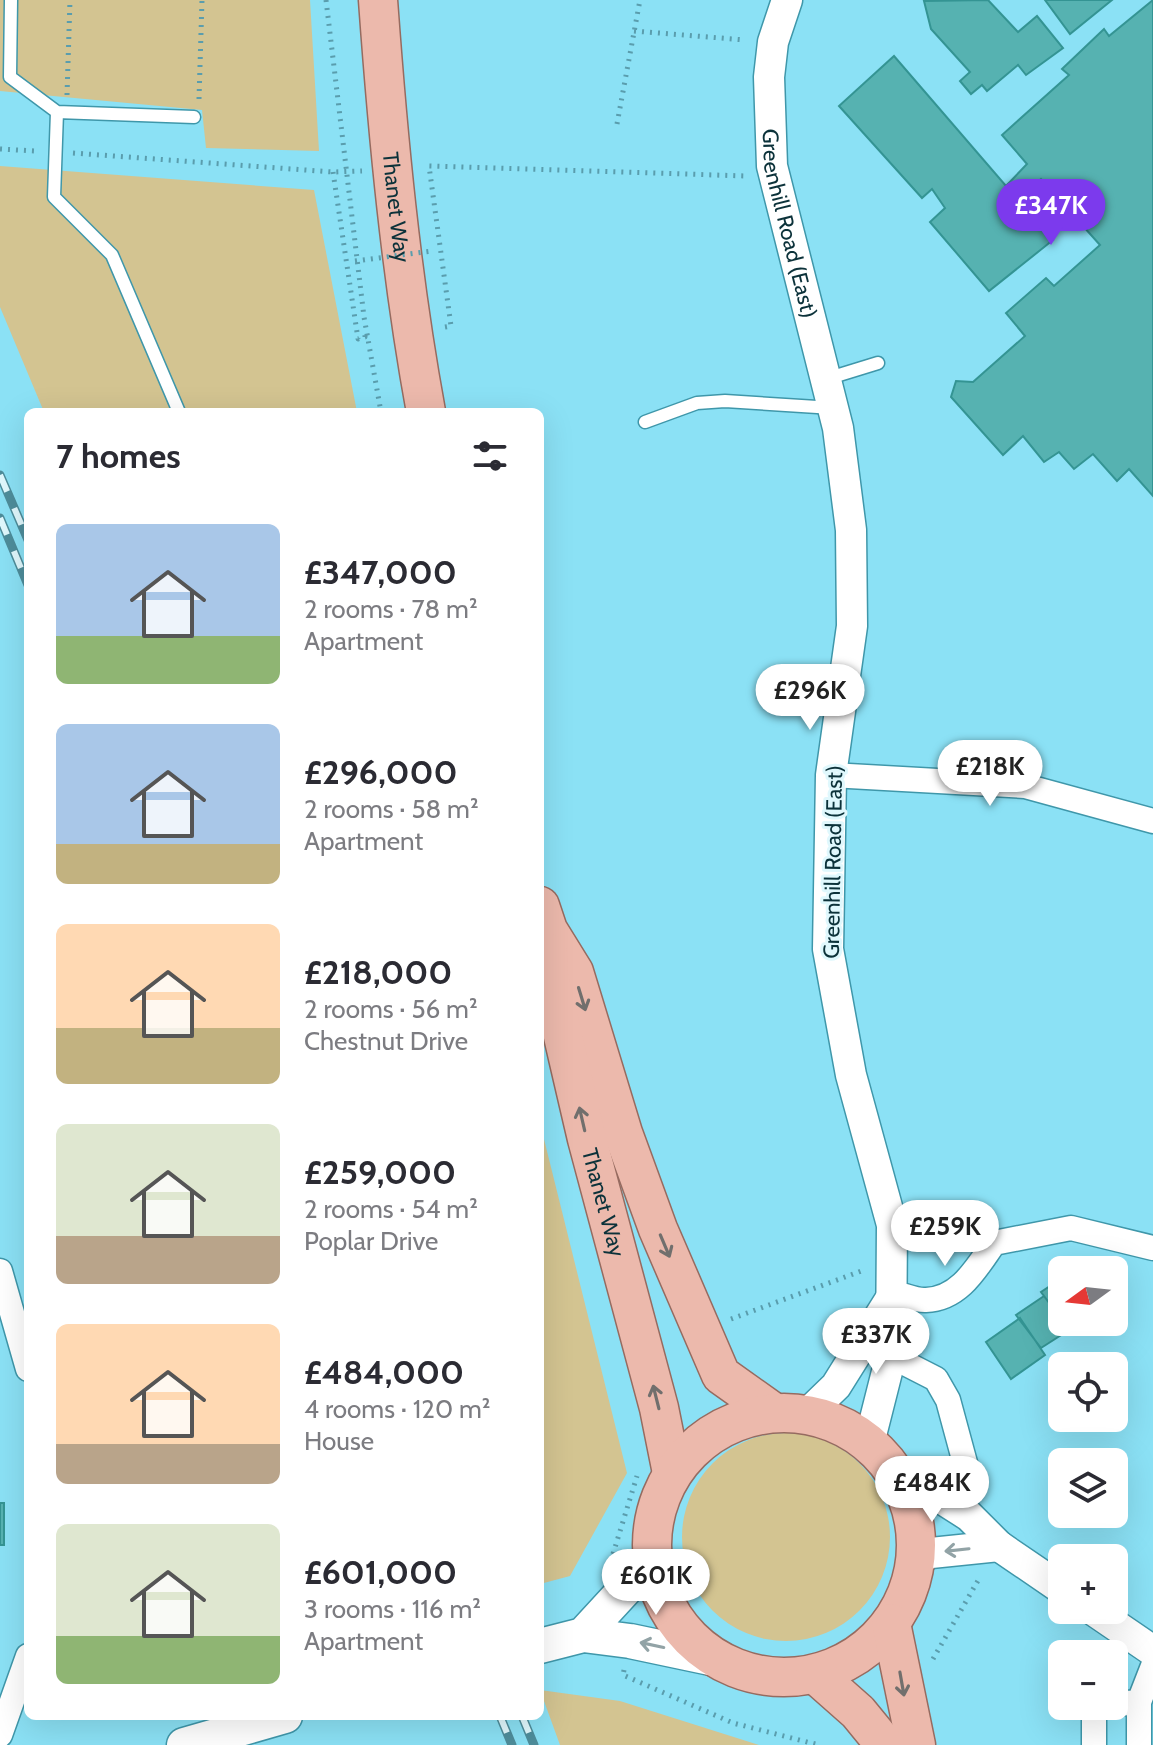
<!DOCTYPE html>
<meta charset="utf-8">
<style>
:root{--surface:#fff;--page:#f2f2f3;--text:#2b2b33;--muted:#7c7c81;--accent:#7c3aed}
body{margin:0;font-family:Cabin,sans-serif;background:var(--page);color:var(--text);height:100vh;display:flex;flex-direction:column;font-size:30px;white-space:nowrap}
*{box-sizing:border-box;margin:0}
p{font-size:26px;color:var(--muted)}
.icon{flex:none;width:44px;height:44px;fill:none;stroke:currentColor;stroke-width:2;stroke-linecap:round;stroke-linejoin:round}
.map{position:relative;flex:1;overflow:hidden}
.sheet{position:absolute;left:24px;top:408px;width:520px;height:1312px;display:flex;flex-direction:column;background:var(--surface);border-radius:12px;box-shadow:0 8px 32px #0002}
.sheet>*{flex:none}
.needle{width:52px;rotate:255deg}
.fabs{position:absolute;left:1048px;top:1256px;display:grid;gap:16px}
.fabs a{display:grid;place-items:center;width:80px;height:80px;border-radius:12px;background:var(--surface);box-shadow:0 8px 32px #0002;font-size:40px}
.price{position:absolute;translate:-50% -68px;padding:0 18px;border-radius:28px;background:#fff;color:#222;font-size:26px;line-height:52px;filter:drop-shadow(0 2px 4px #0008)}
.price::after{content:'';position:absolute;left:50%;top:48px;width:24px;height:18px;margin-left:-12px;background:inherit;clip-path:polygon(0 0,100% 0,50% 100%)}
.price.current{background:var(--accent);color:#fff}
ul{padding:0;list-style:none}
li{display:flex;align-items:center;gap:24px;height:200px;padding:0 32px}
li span{display:grid;place-items:center;flex:none;width:224px;height:160px;border-radius:12px;color:#555}
li>.icon{margin-inline-start:auto}
span .icon{width:96px;height:96px;fill:#fffc;stroke-width:1}
li b{font-size:34px}
h2{display:flex;justify-content:space-between;align-items:center;height:96px;padding:0 32px;font-size:34px}
.map>svg:first-child{display:block}
</style>
<div class="map">
<svg width="1153" height="1745" viewBox="0 0 1153 1745">
<rect width="100%" height="100%" fill="#8be1f5"/>
<!-- green -->
<path fill="#d3c491" d="M0,0H310L319,151L206,148L202,110L0,91Z
M0,166L314,190L357,412H44L0,307Z
M540,1123L627,1473L570,1576L540,1584Z
M682 1537a104 104 0 1 1 208 0a104 104 0 1 1-208 0Z
M540,1690L620,1701L759,1745H560Z"/>
<!-- building -->
<path fill="#56b2b1" stroke="#349493" stroke-width="2" d="M988,0L1018,32L1037,16L1063,48L1026,75L1018,65L987,91L982,85L971,94L960,81L970,72L931,29L924,1Z
M1045,0H1112L1070,34Z
M1153,0V496L1129,469L1117,481L1093,454L1074,469L1059,452L1044,462L1023,436L1003,455L951,397L956,381L973,382L1025,336L1006,313L1046,278L1054,286L1100,245L1041,179L1018,201L1053,240L989,291L930,222L945,208L932,189L922,198L839,106L894,56L1006,186L1027,164L1002,135L1069,75L1062,69L1104,29L1109,36Z
M1062,1278V1320L1041,1292Z
M1044,1296L1069,1330L1041,1348L1016,1315Z
M1020,1318L1045,1355L1011,1379L986,1342Z
M0,1503H4V1545H0Z"/>
<g fill="none" stroke-linecap="round" stroke-linejoin="round">
<defs>
<path id="service" d="M11,0L10,77L57,112L194,117
M57,112L54,197L112,255L179,412
M826,379L878,363
M645,422L697,403L725,401L833,408"/>
<path id="minor" d="M831,775L1025,786L1153,821
M892,1225C936,1215 956,1218 994,1243
M0,1271L28,1369
M894,1293C904,1295 917,1301 926,1300C960,1299 977,1267 994,1243L1071,1228L1153,1248
M891,1356L936,1379L948,1400L968,1474
M1114,1704L1139,1702L1153,1666
M0,1735L28,1656
M1094,1745V1706
M1139,1745V1702"/>
<g id="tertiary">
<path id="s1" d="M787,0L773,42L769,77L772,166L838,428L851,530L852,626L831,775L828,949L851,1075L892,1225L891,1356L869,1443"/>
<path d="M807,1414L836,1386L893,1295"/>
<path d="M892,1467L969,1516L999,1546L1062,1589"/>
<path d="M916,1560L931,1553L999,1546"/>
<path d="M1093,1610L1153,1651"/>
</g>
<path id="secondary" d="M583,1635L653,1559
M540,1646L583,1635L630,1641L720,1660
M184,1745L285,1716"/>
<g id="primary">
<path id="s2" d="M378,0C388,138 401,276 426,412"/>
<path d="M540,906L548,930L574,972L623,1133L658,1229L721,1375L773,1412"/>
<path id="s3" d="M548,953L549,976L587,1139L659,1408L672,1473"/>
<circle cx="784" cy="1545" r="132"/>
<path d="M891,1623L916,1745"/>
<path d="M815,1674L858,1712L885,1745"/>
</g>
</defs>
<!-- service casing -->
<use href="#service" stroke="#3f97aa" stroke-width="15"/>
<!-- minor casing -->
<use href="#minor" stroke="#3f97aa" stroke-width="27"/>
<!-- tertiary casing -->
<use href="#tertiary" stroke="#3f97aa" stroke-width="33"/>
<!-- secondary casing -->
<use href="#secondary" stroke="#3f97aa" stroke-width="37"/>
<!-- primary casing -->
<use href="#primary" stroke="#966b60" stroke-width="41"/>
<!-- path -->
<path stroke="#5a9dad" stroke-width="5" stroke-dasharray="2 6" stroke-linecap="butt" d="M326,0L364,317L381,412
M634,31L745,40
M67,95L70,0
M199,99L202,0
M617,124L640,0
M0,149L35,151
M73,153L333,172L362,171
M333,172L358,339L365,337V334
M445,327L451,326L429,166L747,176
M731,1319L864,1270
M613,1554L637,1476
M933,1659L980,1577
M624,1670L623,1675L733,1723L819,1745"/>
<!-- service -->
<use href="#service" stroke="#fff" stroke-width="12"/>
<!-- minor -->
<use href="#minor" stroke="#fff" stroke-width="24"/>
<!-- tertiary -->
<use href="#tertiary" stroke="#fff" stroke-width="30"/>
<!-- secondary -->
<use href="#secondary" stroke="#fff" stroke-width="34"/>
<!-- primary -->
<use href="#primary" stroke="#ecb9ac" stroke-width="38"/>
<defs>
<path id="rail" d="M0,475L28,540
M0,518L28,585
M500,1716L512,1745
M522,1716L534,1745"/>
</defs>
<!-- rail casing -->
<use href="#rail" stroke="#4e8d9b" stroke-width="9"/>
<!-- rail -->
<use href="#rail" stroke="#e0f8fd" stroke-width="6" stroke-dasharray="18" stroke-linecap="butt"/>
<!-- path-bridge -->
<path stroke="#5a9dad" stroke-width="5" stroke-dasharray="2 6" stroke-linecap="butt" d="M355,261L432,251"/>
</g>
<!-- one-way arrows -->
<defs><path id="oneway-shaft" d="M-6 0H5M1.5-3L5.5 0L1.5 3" fill="none" stroke-width="1.6" stroke-linecap="round" stroke-linejoin="round" transform="scale(2)"/></defs>
<g stroke="#716f6d">
<use href="#oneway-shaft" transform="translate(582 999) rotate(73)"/>
<use href="#oneway-shaft" transform="translate(582 1119) rotate(-103)"/>
<use href="#oneway-shaft" transform="translate(665 1246) rotate(67)"/>
<use href="#oneway-shaft" transform="translate(656 1397) rotate(-104)"/>
<use href="#oneway-shaft" transform="translate(902 1684) rotate(80)"/>
</g>
<g stroke="#92a3a6">
<use href="#oneway-shaft" transform="translate(957 1550) rotate(174)"/>
<use href="#oneway-shaft" transform="translate(652 1645) rotate(-168)"/>
</g>
<g text-anchor="middle" dominant-baseline="central" stroke-width="6" stroke-linejoin="round" paint-order="stroke">
<!-- street labels -->
<g font-size="22" fill="#0c323a" stroke="#e0f8fd">
<text stroke="none"><textPath href="#s2" startOffset="208">Thanet Way</textPath></text>
<text stroke="none"><textPath href="#s1" startOffset="228">Greenhill Road (East)</textPath></text>
<text transform="translate(833 862) rotate(-89)">Greenhill Road (East)</text>
<text stroke="none"><textPath href="#s3" startOffset="256">Thanet Way</textPath></text>
</g>
</g>
</svg>
<div class="fabs">
<a><svg class="needle" viewBox="-14 -14 28 28"><path d="M0-13l5 13h-10z" fill="#e53935"/><path d="M0 13l5-13h-10z" fill="#7c7c81"/></svg></a>
<a><svg class="icon" aria-label="locate" viewBox="0 0 24 24"><circle cx="12" cy="12" r="6"/><path d="M12 2v4M12 18v4M2 12h4M18 12h4"/></svg></a>
<a><svg class="icon" aria-label="layers" viewBox="0 0 24 24"><path d="M12 4l9 5-9 5-9-5zM3 14l9 5 9-5"/></svg></a>
<a>+</a>
<a>−</a>
</div>
<b class="price current" style="left:1051px;top:247px">£347K</b>
<b class="price" style="left:810px;top:732px">£296K</b>
<b class="price" style="left:990px;top:808px">£218K</b>
<b class="price" style="left:945px;top:1268px">£259K</b>
<b class="price" style="left:876px;top:1376px">£337K</b>
<b class="price" style="left:932px;top:1524px">£484K</b>
<b class="price" style="left:656px;top:1617px">£601K</b>
<section class="sheet">
<h2>7 homes<svg class="icon" aria-label="filters" viewBox="0 0 24 24"><path d="M4 7h16M4 17h16"/><circle cx="9" cy="7" r="2"/><circle cx="15" cy="17" r="2"/></svg></h2>
<ul>
<li><span style="background:linear-gradient(#a9c7e8 70%,#8fb573 0)"><svg class="icon" aria-label="home" viewBox="0 0 24 24"><path d="M3 11l9-7 9 7M6 9v11h12V9"/></svg></span><div><b>£347,000</b><p>2 rooms · 78 m²</p><p>Apartment</p></div></li>
<li><span style="background:linear-gradient(#a9c7e8 75%,#c2b280 0)"><svg class="icon" aria-label="home" viewBox="0 0 24 24"><path d="M3 11l9-7 9 7M6 9v11h12V9"/></svg></span><div><b>£296,000</b><p>2 rooms · 58 m²</p><p>Apartment</p></div></li>
<li><span style="background:linear-gradient(#ffd9b3 65%,#c2b280 0)"><svg class="icon" aria-label="home" viewBox="0 0 24 24"><path d="M3 11l9-7 9 7M6 9v11h12V9"/></svg></span><div><b>£218,000</b><p>2 rooms · 56 m²</p><p>Chestnut Drive</p></div></li>
<li><span style="background:linear-gradient(#dfe7d0 70%,#b9a48a 0)"><svg class="icon" aria-label="home" viewBox="0 0 24 24"><path d="M3 11l9-7 9 7M6 9v11h12V9"/></svg></span><div><b>£259,000</b><p>2 rooms · 54 m²</p><p>Poplar Drive</p></div></li>
<li><span style="background:linear-gradient(#ffd9b3 75%,#b9a48a 0)"><svg class="icon" aria-label="home" viewBox="0 0 24 24"><path d="M3 11l9-7 9 7M6 9v11h12V9"/></svg></span><div><b>£484,000</b><p>4 rooms · 120 m²</p><p>House</p></div></li>
<li><span style="background:linear-gradient(#dfe7d0 70%,#8fb573 0)"><svg class="icon" aria-label="home" viewBox="0 0 24 24"><path d="M3 11l9-7 9 7M6 9v11h12V9"/></svg></span><div><b>£601,000</b><p>3 rooms · 116 m²</p><p>Apartment</p></div></li>
</ul>
</section>
</div>
